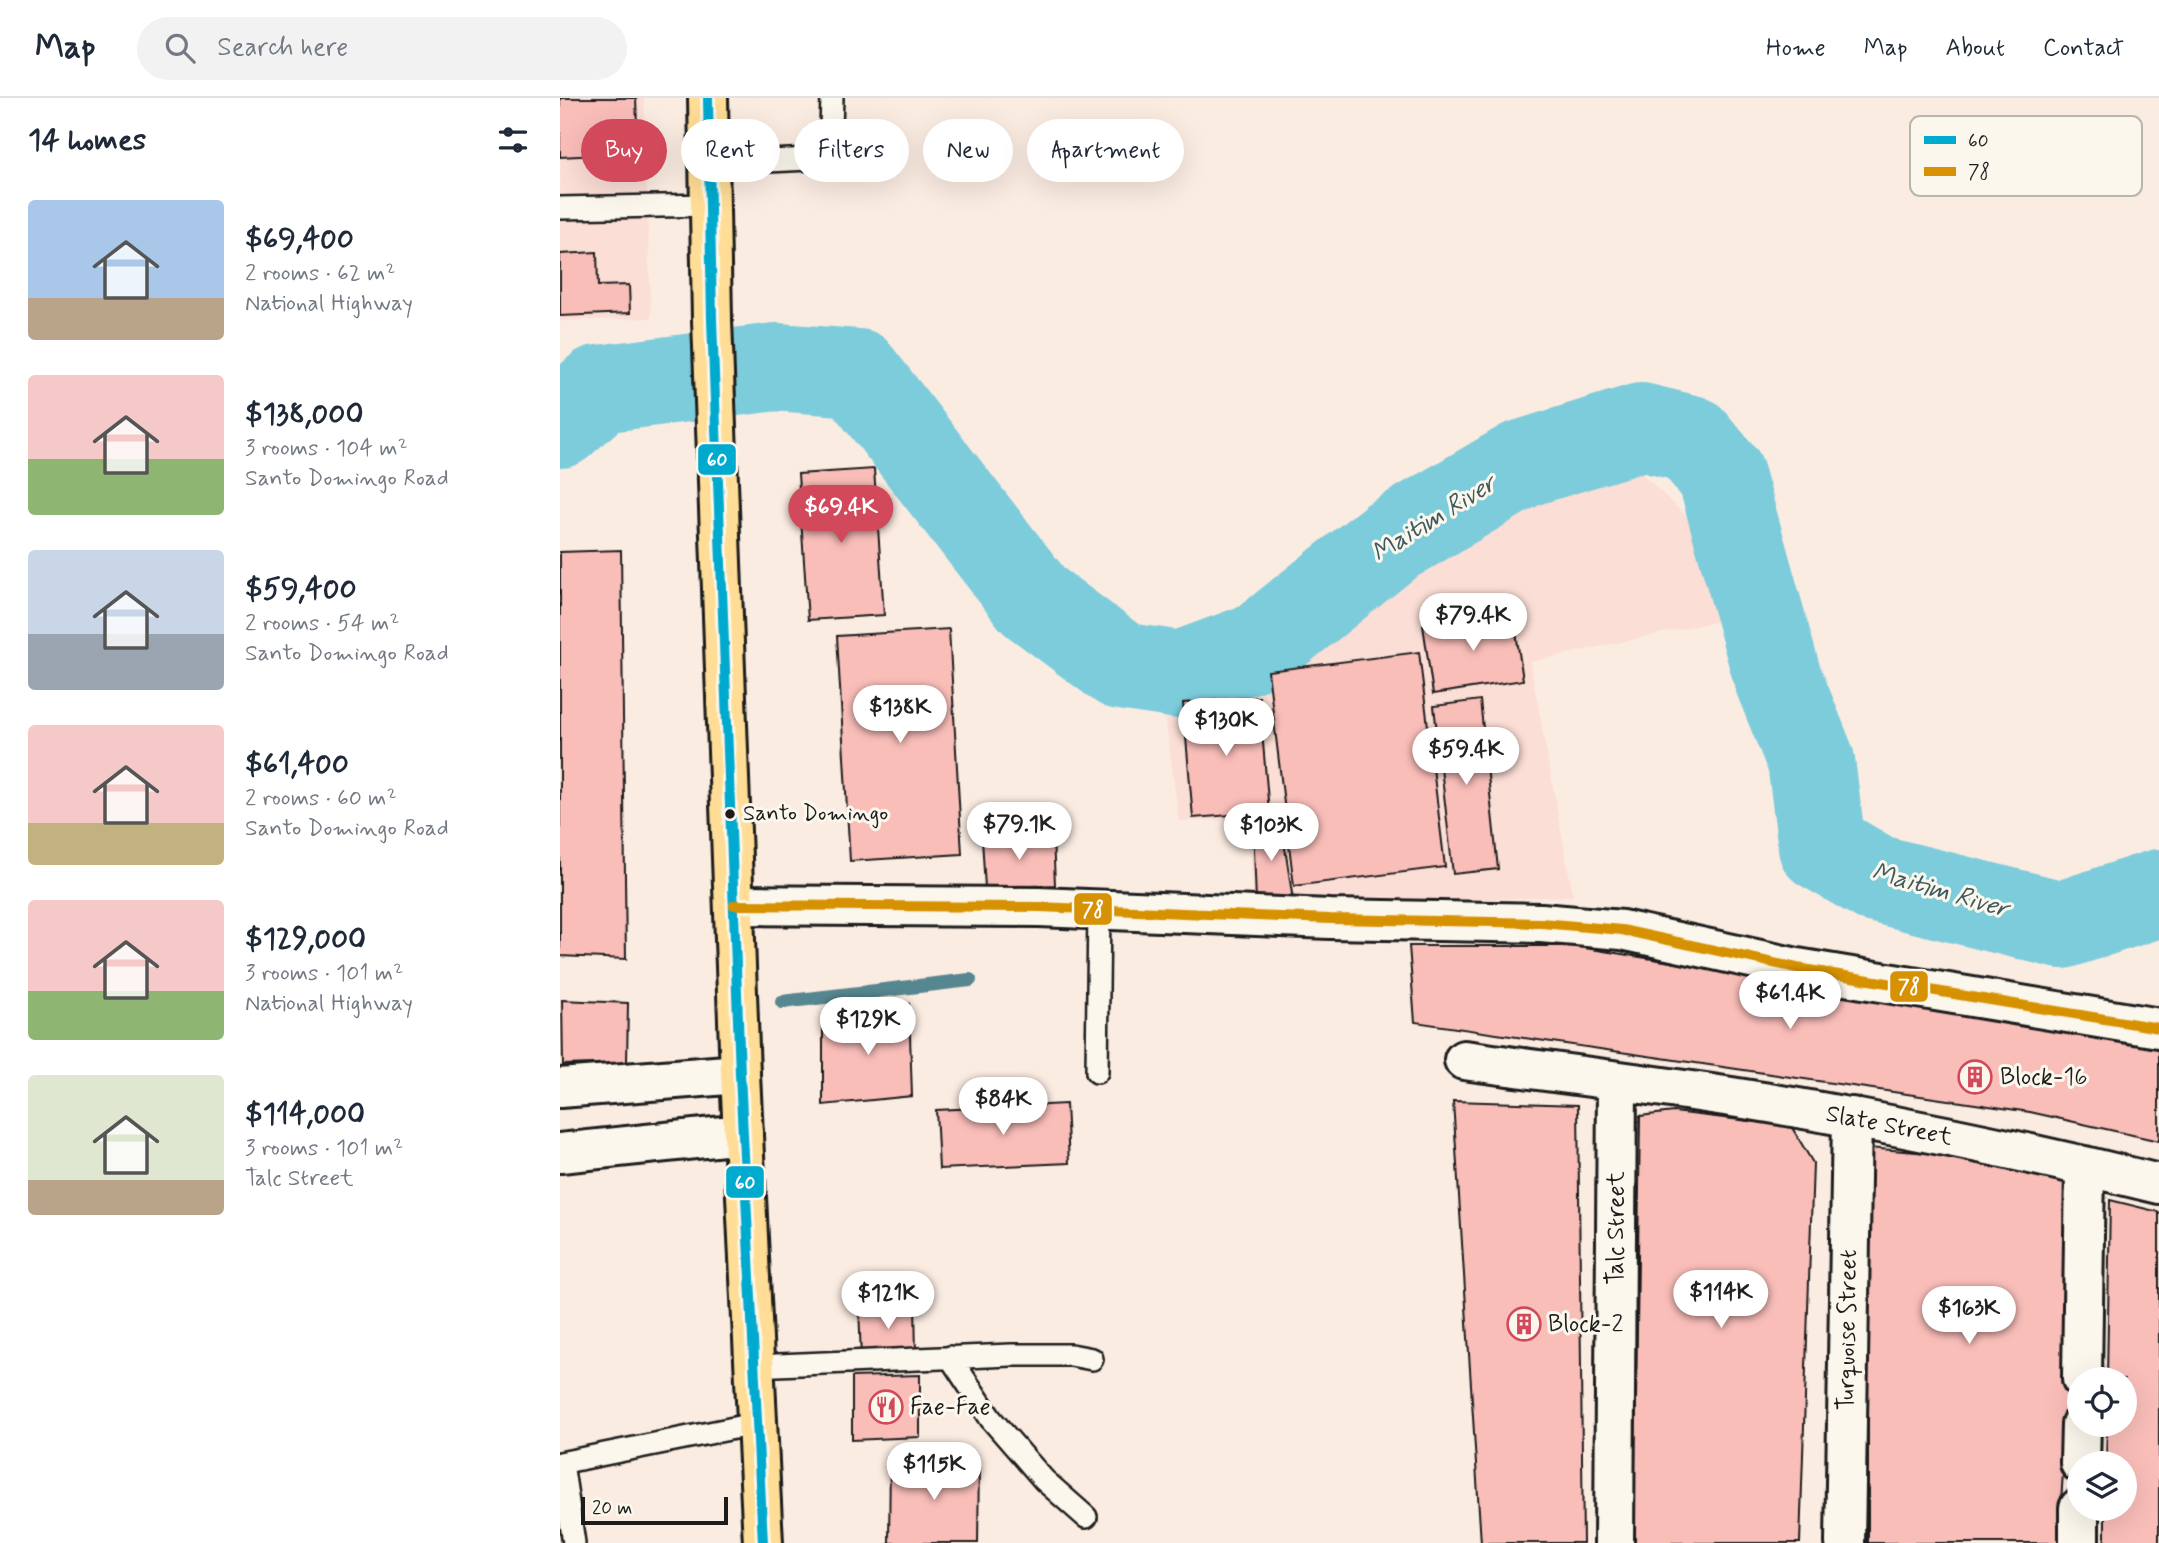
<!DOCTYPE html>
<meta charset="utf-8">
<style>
:root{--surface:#fff;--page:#f2f2f3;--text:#1f2937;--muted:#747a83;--line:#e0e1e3;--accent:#d1495b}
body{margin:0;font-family:Mynerve,sans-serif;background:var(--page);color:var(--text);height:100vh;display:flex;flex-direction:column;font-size:26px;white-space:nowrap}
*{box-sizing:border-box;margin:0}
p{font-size:23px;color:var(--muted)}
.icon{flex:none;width:38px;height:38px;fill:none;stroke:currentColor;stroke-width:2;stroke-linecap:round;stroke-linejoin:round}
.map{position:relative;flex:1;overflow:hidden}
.panel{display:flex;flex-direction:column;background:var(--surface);width:560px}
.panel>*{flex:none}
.top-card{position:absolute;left:21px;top:21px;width:665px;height:63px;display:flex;gap:14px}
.controls{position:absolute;left:1507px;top:1269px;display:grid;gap:14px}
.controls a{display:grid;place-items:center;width:70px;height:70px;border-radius:50%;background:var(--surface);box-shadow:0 7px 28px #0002;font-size:35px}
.scale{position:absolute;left:21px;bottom:18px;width:147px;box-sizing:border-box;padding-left:7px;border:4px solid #1c1c1c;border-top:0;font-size:19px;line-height:24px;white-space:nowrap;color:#1c1c1c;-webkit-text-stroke:5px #fbf7ec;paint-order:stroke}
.price{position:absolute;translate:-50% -60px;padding:0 16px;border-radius:24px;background:#fff;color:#222;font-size:23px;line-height:46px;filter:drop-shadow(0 2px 4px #0008)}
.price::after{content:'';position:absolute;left:50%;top:42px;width:21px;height:16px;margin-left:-10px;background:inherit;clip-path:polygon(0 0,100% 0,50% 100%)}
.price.active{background:var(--accent);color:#fff}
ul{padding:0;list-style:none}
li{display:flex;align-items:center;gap:21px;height:175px;padding:0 28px}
li span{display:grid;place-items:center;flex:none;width:196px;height:140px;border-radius:7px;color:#555}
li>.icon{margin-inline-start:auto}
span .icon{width:84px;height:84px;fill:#fffc;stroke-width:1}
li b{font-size:30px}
h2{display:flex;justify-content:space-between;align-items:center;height:84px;padding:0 28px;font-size:30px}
.chip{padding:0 24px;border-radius:32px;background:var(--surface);box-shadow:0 7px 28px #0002;font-size:24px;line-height:63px}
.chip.active{background:var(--accent);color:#fff}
header{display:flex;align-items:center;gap:42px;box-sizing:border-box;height:98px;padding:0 35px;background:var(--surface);border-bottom:2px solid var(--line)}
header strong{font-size:33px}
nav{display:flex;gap:38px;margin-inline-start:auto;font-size:24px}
.search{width:490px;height:63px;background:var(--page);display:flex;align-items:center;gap:18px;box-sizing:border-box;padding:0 24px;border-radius:38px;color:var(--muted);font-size:26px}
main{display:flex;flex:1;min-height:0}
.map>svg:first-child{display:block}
</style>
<header>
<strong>Map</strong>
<div class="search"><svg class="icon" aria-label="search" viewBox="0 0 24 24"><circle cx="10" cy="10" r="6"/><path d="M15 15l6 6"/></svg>Search here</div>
<nav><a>Home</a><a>Map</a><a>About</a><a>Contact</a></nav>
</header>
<main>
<section class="panel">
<h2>14 homes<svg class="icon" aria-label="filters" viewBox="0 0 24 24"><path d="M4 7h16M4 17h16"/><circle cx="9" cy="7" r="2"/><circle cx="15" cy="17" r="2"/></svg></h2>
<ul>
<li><span style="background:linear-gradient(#a9c7e8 70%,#b9a48a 0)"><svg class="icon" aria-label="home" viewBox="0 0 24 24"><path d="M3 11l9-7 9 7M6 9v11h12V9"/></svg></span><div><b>$69,400</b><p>2 rooms · 62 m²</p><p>National Highway</p></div></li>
<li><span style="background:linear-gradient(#f6c9c9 60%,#8fb573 0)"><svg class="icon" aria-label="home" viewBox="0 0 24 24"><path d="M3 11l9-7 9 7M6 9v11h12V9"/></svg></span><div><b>$138,000</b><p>3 rooms · 104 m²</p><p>Santo Domingo Road</p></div></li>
<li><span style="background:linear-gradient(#c9d6e8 60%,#9aa5b1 0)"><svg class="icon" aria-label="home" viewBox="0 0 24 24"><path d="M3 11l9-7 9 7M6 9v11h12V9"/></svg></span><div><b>$59,400</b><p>2 rooms · 54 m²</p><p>Santo Domingo Road</p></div></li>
<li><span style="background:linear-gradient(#f6c9c9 70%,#c2b280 0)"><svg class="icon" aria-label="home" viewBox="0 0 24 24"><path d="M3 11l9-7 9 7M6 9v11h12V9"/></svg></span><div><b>$61,400</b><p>2 rooms · 60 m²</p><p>Santo Domingo Road</p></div></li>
<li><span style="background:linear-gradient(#f6c9c9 65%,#8fb573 0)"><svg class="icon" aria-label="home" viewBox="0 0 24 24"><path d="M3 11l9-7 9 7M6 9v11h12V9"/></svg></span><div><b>$129,000</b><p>3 rooms · 101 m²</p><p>National Highway</p></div></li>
<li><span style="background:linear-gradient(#dfe7d0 75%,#b9a48a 0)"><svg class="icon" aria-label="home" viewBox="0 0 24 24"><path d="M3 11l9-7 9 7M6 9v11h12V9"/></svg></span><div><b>$114,000</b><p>3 rooms · 101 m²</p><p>Talc Street</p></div></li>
</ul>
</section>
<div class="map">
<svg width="1599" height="1445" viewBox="0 0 1599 1445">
<rect width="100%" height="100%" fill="#fbece2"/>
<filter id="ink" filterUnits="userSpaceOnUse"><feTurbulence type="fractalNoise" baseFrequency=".0143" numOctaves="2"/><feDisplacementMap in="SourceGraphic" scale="14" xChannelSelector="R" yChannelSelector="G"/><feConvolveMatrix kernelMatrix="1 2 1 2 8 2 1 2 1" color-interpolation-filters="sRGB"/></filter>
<g filter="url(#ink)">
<!-- built -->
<path fill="#fbded6" d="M0,0H84L91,220L0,223Z
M1082,376L1141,432L1176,519L970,564L1013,798L694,810L688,722L619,723L603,603L765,534L846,470L896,426L1008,377Z"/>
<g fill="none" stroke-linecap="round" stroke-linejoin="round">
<!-- stream -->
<path stroke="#56868f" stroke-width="14" d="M222,904L410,882"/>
<!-- river -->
<path stroke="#7dccdb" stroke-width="88" d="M0,326L39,291L216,269L297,275L474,503L561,568L620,577L701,547L831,443L962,366L1081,329L1131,341L1161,377L1218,581L1251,663L1262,749L1317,781L1502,827L1599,795"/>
</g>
<!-- building -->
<path fill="#fabeb9" stroke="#1c1c1c" stroke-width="2" d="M0,0H76L78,55L0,59Z
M37,154L38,188L69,187L70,215L0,218V156Z
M314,371L324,517L248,522L238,376Z
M61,452L66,861L0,858V454Z
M953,514L963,582L873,596L863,527Z
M389,531L402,756L290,763L277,538Z
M859,554L885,769L734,788L708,573Z
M699,599L709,714L633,720L623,605Z
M920,602L938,771L893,776L874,608Z
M721,724L733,802L696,803L693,725Z
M493,738L495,787L425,790L422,741Z
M849,848H1013L1599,944V1043L1470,1014L855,924Z
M2,902L68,905L67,965L3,967Z
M349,906L352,998L263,1007V925Z
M893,1003L1018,1007L1023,1445H921Z
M506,1006L509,1065L379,1071L376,1012Z
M1114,1014L1231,1028L1253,1065L1240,1445H1074L1080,1018Z
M1308,1050L1525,1068L1498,1445H1308Z
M1550,1102L1599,1114V1445H1545V1410H1564V1365H1546L1547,1326H1564V1281H1547Z
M355,1204L356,1259L301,1261L299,1207Z
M360,1277V1339L292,1342V1279Z
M330,1363H419L418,1445H329Z"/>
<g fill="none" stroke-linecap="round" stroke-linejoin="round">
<defs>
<path id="lane" d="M149,66L270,60L272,0
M0,110L150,107
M537,974L539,811
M390,1259L431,1321L484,1382L526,1419
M193,1268L451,1257H511L532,1261
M0,1365L199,1325
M2,1365L14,1445"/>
<path id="street" d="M904,962C1034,980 1164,995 1293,1020C1395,1039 1498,1061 1599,1086
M0,990L180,976
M0,1055L183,1036
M1522,1281L1525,1068
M1520,1365L1521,1326
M1054,1445L1057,983
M1285,1445L1292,1019
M1519,1445V1410"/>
<path id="secondary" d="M174,807L479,809L770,821L981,825L1062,832L1237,870L1599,930"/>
<path id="primary" d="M148,0L152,222L180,976L203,1445"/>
</defs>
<!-- lane casing -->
<use href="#lane" stroke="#1c1c1c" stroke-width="26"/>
<!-- street casing -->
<use href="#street" stroke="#1c1c1c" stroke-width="44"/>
<!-- secondary casing -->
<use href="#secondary" stroke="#1c1c1c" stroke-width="44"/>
<!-- primary casing -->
<use href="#primary" stroke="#1c1c1c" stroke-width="44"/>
<!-- lane -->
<use href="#lane" stroke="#fbf7ec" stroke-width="21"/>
<!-- street -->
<use href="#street" stroke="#fbf7ec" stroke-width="38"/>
<!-- secondary -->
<use href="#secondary" stroke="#fbf7ec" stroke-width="38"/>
<!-- primary -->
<use href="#primary" stroke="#ffdd96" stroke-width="38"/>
<defs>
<path id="bus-1" d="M148,0L152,222L180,976L203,1445"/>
<path id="bus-2" d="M174,807L479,809L770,821L981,825L1062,832L1237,870L1599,930"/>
</defs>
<!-- bus-1 casing -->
<use href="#bus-1" stroke="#fbf7ec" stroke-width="16"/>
<!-- bus-2 casing -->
<use href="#bus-2" stroke="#fbf7ec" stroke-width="16"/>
<!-- bus-1 -->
<use href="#bus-1" stroke="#00a9ce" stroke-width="10"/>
<!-- bus-2 -->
<use href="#bus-2" stroke="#d69104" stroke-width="10"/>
</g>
</g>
<!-- icons -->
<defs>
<symbol id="building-ring" viewBox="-11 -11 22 22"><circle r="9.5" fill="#fbf7ec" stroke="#d1495b" stroke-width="1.5"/><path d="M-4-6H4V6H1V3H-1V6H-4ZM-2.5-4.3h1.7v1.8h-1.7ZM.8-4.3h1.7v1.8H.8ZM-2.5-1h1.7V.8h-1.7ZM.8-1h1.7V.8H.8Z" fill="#d1495b"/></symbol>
<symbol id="restaurant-ring" viewBox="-11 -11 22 22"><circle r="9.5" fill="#fbf7ec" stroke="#d1495b" stroke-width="1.5"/><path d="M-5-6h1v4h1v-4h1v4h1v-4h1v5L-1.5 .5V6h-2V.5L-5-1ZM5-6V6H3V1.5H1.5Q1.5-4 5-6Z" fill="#d1495b"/></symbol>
</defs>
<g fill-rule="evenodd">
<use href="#building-ring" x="1396" y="960" width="38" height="38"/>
<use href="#building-ring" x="945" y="1207" width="38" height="38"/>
<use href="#restaurant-ring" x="307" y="1290" width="38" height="38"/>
</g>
<!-- markers -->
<circle fill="#1c1c1c" stroke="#fbf7ec" stroke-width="2.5" cx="170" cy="716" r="6"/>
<g text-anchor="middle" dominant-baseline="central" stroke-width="6" stroke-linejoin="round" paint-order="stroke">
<!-- bus labels -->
<g font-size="22" fill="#1c1c1c" stroke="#fbf7ec" text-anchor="start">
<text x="183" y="716">Santo Domingo</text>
</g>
<!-- poi labels -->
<g font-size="24" fill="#1c1c1c" stroke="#fbf7ec" text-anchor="start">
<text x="1440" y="979">Block-16</text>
<text x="988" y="1226">Block-2</text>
<text x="350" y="1309">Fae-Fae</text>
</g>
<!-- street labels -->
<g font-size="24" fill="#1c1c1c" stroke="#fbf7ec">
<text transform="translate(1329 1028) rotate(11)">Slate Street</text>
<text transform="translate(1056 1130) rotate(-90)">Talc Street</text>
<text transform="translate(1288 1232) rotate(-89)">Turquoise Street</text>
</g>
<!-- water labels -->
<g font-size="26" font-style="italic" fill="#3e5a5f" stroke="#fbf7ec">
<text transform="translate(874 421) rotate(-32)">Maitim River</text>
<text transform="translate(1380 793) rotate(16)">Maitim River</text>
</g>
</g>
<!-- legend -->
<rect x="1350" y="18" width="232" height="80" rx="10" fill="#fbf7ec" stroke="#b8b5ae" stroke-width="2"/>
<rect x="1364" y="38" width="32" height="8" fill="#00a9ce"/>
<rect x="1364" y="69" width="32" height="9" fill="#d69104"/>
<g font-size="19" fill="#1c1c1c">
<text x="1408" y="49">60</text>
<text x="1408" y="80">78</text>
</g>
<g stroke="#fbf7ec" stroke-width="2.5">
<rect x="137" y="345" width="40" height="33" rx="7" fill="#00a9ce"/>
<rect x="513" y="794" width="40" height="34" rx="7" fill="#d69104"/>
<rect x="1329" y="872" width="40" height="33" rx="7" fill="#d69104"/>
<rect x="165" y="1067" width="40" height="34" rx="7" fill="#00a9ce"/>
</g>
<g font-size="19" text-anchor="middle" font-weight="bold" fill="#fff">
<text x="157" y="368">60</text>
<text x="533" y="818">78</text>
<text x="1349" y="895">78</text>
<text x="185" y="1091">60</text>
</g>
</svg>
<div class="controls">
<a><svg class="icon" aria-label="locate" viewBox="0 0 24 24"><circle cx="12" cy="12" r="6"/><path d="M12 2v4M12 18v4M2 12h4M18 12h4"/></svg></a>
<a><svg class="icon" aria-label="layers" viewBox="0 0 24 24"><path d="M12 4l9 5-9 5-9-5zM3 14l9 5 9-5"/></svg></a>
</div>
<div class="scale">20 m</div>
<b class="price active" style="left:281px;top:447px">$69.4K</b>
<b class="price" style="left:913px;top:555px">$79.4K</b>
<b class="price" style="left:340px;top:647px">$138K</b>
<b class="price" style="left:666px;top:660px">$130K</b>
<b class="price" style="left:906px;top:689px">$59.4K</b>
<b class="price" style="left:459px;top:764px">$79.1K</b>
<b class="price" style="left:711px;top:765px">$103K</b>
<b class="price" style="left:1230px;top:933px">$61.4K</b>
<b class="price" style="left:308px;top:959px">$129K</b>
<b class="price" style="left:443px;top:1039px">$84K</b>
<b class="price" style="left:1161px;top:1232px">$114K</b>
<b class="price" style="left:328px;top:1233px">$121K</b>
<b class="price" style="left:1409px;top:1248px">$163K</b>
<b class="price" style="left:374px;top:1404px">$115K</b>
<div class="top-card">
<a class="chip active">Buy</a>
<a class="chip">Rent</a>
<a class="chip">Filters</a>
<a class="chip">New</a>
<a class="chip">Apartment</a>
</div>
</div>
</main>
